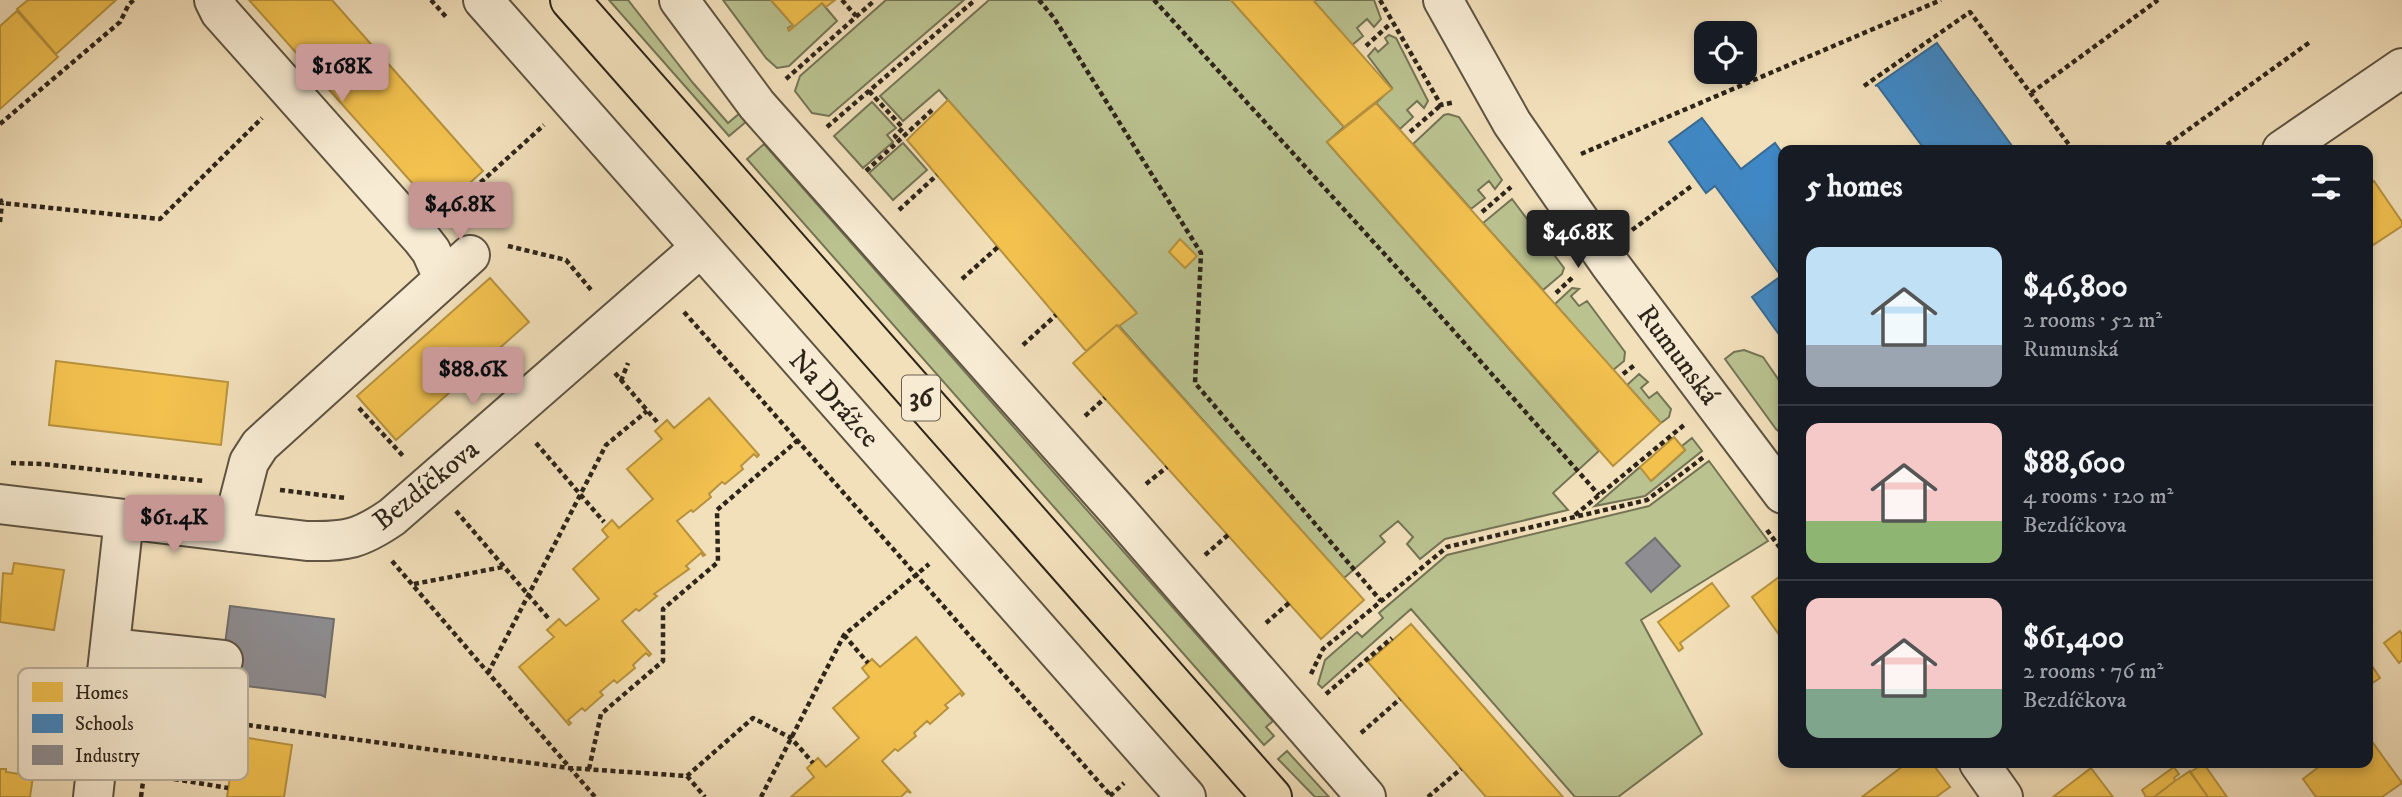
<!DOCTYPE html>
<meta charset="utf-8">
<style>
:root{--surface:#171b24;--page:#20242c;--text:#f1f3f6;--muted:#9ea1a6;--line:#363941;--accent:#c59692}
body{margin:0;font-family:"IM FELL DW Pica",serif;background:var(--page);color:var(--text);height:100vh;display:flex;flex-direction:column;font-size:26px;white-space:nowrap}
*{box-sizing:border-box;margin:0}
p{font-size:23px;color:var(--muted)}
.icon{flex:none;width:38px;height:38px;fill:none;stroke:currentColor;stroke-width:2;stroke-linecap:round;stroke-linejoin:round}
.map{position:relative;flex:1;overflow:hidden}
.panel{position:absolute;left:1778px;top:145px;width:595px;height:623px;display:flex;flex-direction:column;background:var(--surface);border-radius:14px;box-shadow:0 4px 10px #0003}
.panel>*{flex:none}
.buttons{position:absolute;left:1694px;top:21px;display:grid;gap:14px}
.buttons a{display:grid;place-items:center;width:63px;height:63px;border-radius:14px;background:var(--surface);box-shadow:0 4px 10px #0003;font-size:35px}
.price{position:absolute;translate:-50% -60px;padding:0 16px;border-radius:7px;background:var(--accent);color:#111;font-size:23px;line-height:46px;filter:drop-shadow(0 2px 4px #0008)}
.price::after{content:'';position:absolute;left:50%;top:42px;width:21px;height:16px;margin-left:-10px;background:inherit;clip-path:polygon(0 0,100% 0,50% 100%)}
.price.selected{background:#222;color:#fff}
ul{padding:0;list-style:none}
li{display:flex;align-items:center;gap:21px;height:175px;padding:0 28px}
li+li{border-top:2px solid var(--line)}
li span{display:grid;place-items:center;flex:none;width:196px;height:140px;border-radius:14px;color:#555}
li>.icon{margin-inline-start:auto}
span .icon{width:84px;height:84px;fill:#fffc;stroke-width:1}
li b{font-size:30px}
h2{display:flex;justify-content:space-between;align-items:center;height:84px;padding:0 28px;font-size:30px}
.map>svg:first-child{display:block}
</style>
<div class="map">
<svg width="2402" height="797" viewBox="0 0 2402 797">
<rect width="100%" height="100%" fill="#f2e0bb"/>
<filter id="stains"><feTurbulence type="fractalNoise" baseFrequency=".00286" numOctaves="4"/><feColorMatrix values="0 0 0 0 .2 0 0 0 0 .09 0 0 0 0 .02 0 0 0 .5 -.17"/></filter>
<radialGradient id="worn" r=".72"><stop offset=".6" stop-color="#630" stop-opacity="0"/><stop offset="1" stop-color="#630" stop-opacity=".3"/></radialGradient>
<!-- green -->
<path fill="#bac290" stroke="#747455" stroke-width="2" d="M609,0H628L693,83L728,123L740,113L747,121L729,136Z
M723,0H771L793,25L788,28L789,30L822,3L837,21L789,66L777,68L766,58Z
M886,0H964L829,116L812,113L795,91L800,76Z
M989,0H1231L1344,127L1327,142L1599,451L1553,493L1568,510L1445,539L1420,559L1407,544L1413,537L1398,521L1380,536L1385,542L1344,578L1119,326L1136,312L939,90L903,121L880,96Z
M1313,0H1374L1381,19L1374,27L1367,19L1357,28L1363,36L1352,45Z
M1389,35L1396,38L1428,101L1424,108L1417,101L1407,110L1413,117L1400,129L1376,103L1392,88L1368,56L1375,48L1378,52L1388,43L1385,38Z
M872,102L896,128L887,135L893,142L863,168L834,136Z
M1448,114L1459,117L1502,180L1495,189L1489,181L1478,190L1485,198L1471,209L1413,144L1444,115Z
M903,143L927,170L893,200L869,173Z
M764,144L1273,721L1266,727L1274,736L1264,745L747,159Z
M1512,199L1564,268L1562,274L1543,290L1483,223Z
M1572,288L1579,289L1571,296L1579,306L1587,301L1625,352L1624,361L1613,370L1555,304Z
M1744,350L1763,357L1783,386V435L1776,429L1725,359L1734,352Z
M1639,374L1648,382L1641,388L1649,398L1657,392L1671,409L1669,417L1661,423L1627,385Z
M1692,438L1702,451L1645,496L1595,506L1640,467L1652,480L1685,450L1682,446Z
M1709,461L1768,541L1641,620L1702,734L1618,797H1575L1411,609L1322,688L1318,684L1325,660L1357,632L1362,637L1383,618L1379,613L1447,555L1649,506Z
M1287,751L1329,797H1315L1278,759Z"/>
<!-- homes -->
<path fill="#f2c14e" stroke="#b7923e" stroke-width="2" d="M28,0H116L56,54L17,9Z
M249,0H332L483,171L438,212Z
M771,0H835L826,7L822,3L789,31L788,29L793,25Z
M1231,0H1313L1392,89L1344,127Z
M17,11L58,57L0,109V26Z
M948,100L1137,313L1119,326L1117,325L1086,351L907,140Z
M1376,103L1661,423L1613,466L1327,142Z
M2374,181L2402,222V226L2373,245L2368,237V185Z
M1180,239L1197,256L1185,268L1169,252Z
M490,278L529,322L396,440L357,396Z
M1117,325L1364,600L1321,639L1073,363Z
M56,361L228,382L221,445L49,425Z
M709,398L759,455L757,457L754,454L741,466L743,469L725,484L722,482L709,494L711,497L693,512L691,510L677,521L705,555L703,556L701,553L686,566L689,569L654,594L657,596L639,611L636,609L622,621L651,654L649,656L646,653L633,665L635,668L617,683L614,680L600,692L603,695L585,711L582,708L568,720L571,723L569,725L519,667L554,637L547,630L559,619L566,626L599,599L573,569L608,537L602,530L612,520L619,528L653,499L627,469L662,439L655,431L667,420L674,428Z
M1674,437L1685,450L1651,481L1640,467Z
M14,563L64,570L54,630L0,622L3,573L12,574Z
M1783,574V633L1780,636L1752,597Z
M1712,583L1729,606L1680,643L1683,648L1679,651L1658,622Z
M1411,624L1563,797H1486L1400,699L1368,662Z
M2400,631L2402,635V660L2399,663L2384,643Z
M916,637L964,694L962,696L960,693L945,705L948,708L930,724L927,721L914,733L916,736L898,751L895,749L882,761L911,793L907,791L901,797H791L814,777L807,768L818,758L826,767L859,738L833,708L869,677L862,668L872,659L880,667Z
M2368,660L2380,678L2368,686Z
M236,736L292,745L284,797H227Z
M2368,736L2402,783L2382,797H2316L2303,779L2324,763H2368Z
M1907,763H1932L1950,787L1936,797H1862Z
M2204,764L2227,797H2208L2190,772Z
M2174,767L2179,774L2174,778L2175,781L2154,797H2146L2142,790Z
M2091,768L2113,797H2053Z
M0,769H6V772L33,776L30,797H0Z
M2190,771L2208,797H2154L2175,781Z"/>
<!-- schools -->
<path fill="#3f88c5" stroke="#3a6a92" stroke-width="2" d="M1937,43L2015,150H1925L1877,85L1875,86Z
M1702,118L1741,169L1775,143L1783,154V340L1752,297L1781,276L1715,186L1706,193L1669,142Z"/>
<!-- industry -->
<path fill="#8d8d92" stroke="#706e6e" stroke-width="2" d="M1655,538L1680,566L1651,592L1626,563Z
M230,606L334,619L325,697L321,695L220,683Z"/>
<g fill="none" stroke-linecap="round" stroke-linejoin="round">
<defs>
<path id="minor" d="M214,0L220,12L421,238L431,251L443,278
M483,0L1186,797
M679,0L757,105L1117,510L1366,797
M1443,0L1512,123L1609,263L1783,494
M2282,150L2402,68
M0,504L307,541C346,542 360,539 392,517L700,248
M231,532L249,462L260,445L470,255
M110,648L223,660
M1979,763L2003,797
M93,797L124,519"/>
<path id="major" d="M570,0L1272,797"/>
</defs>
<!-- minor casing -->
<use href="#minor" stroke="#5f5442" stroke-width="42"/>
<!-- major casing -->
<use href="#major" stroke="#2e251a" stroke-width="42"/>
<!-- path -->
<path stroke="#2e251a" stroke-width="4.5" stroke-dasharray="5 3.5" stroke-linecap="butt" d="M431,0L448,19
M842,0L856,16
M1039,0L1054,18L1201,253L1195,383L1381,601
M1154,0L1428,302L1599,495
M1380,0L1441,105L1455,102
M1366,46L1391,23
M786,79L875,0
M1864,86L1970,12L2073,150
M869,91L903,128L895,136L899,140
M2031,93L2158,0
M0,124L120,22L129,4L134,0
M827,127L975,0
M1410,132L1441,105
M2160,150L2310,42
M1581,154L1941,0
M866,171L932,110
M0,199L2,203L160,219L262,118
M899,210L937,175
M449,211L544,125
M1482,212L1511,187
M0,222L2,203
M1632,230L1693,185
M508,246L566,260L592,291
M962,279L998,247
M1556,293L1573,277
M684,312L1112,797
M1023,345L1056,315
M615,373L658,423
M1623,374L1636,364
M621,381L628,363
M359,408L403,456
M1085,416L1105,398
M536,443L604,522
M11,463L42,464L205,481
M1146,484L1167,467
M280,490L346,498
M456,511L549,619
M1575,515L1684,425
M1767,530L1783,552
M1205,555L1228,535
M392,561L595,797
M414,584L503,567
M1266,623L1289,603
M844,635L868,663
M488,673L606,445L647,411
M1311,674L1323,649L1447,547L1647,500L1705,456
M1326,694L1392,638
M140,718L225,731L240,724L569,768L687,776L753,718L791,738L813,763
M1361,733L1400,699
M589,769L601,714L663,661V609L718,562L717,510L798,440
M132,772L228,788
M687,776L705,797
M1110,796L1124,783
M141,797L155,690
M761,797L844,635L929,564
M1428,797L1461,769"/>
<!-- minor -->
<use href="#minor" stroke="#f7ebd3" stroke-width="38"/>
<!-- major -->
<use href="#major" stroke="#f2e0bb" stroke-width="38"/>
</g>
<g text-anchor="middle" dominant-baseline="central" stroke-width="7" stroke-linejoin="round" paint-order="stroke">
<!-- shield labels -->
<rect fill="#f7ebd3" stroke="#6a6052" stroke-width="2" x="902" y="375.5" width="38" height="45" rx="5"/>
<g font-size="26" font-weight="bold" fill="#2e251a">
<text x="921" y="398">36</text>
</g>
<!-- street labels -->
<g font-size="28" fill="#2e251a" stroke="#f7ebd3">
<text transform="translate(1678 355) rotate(53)">Rumunská</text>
<text transform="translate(834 399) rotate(48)">Na Drážce</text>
<text transform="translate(426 485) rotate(-39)">Bezdíčkova</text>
</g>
</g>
<!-- legend -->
<rect x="18" y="668" width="230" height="112" rx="10" fill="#f7ebd3" stroke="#bbb09c" stroke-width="2"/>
<rect x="32" y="682" width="31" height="20" fill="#f2c14e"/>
<rect x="32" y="714" width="31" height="19" fill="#3f88c5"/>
<rect x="32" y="745" width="31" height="20" fill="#8d8d92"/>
<g font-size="19" fill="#2e251a">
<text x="75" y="699">Homes</text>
<text x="75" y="730">Schools</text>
<text x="75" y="762">Industry</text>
</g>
<rect width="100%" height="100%" filter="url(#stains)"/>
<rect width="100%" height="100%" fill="url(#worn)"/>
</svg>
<div class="buttons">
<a><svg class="icon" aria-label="locate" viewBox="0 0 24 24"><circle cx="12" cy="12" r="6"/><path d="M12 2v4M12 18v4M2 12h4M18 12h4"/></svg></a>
</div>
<b class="price" style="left:342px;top:104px">$168K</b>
<b class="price" style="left:460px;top:242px">$46.8K</b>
<b class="price selected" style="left:1578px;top:270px">$46.8K</b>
<b class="price" style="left:473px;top:407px">$88.6K</b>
<b class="price" style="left:174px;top:555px">$61.4K</b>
<section class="panel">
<h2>5 homes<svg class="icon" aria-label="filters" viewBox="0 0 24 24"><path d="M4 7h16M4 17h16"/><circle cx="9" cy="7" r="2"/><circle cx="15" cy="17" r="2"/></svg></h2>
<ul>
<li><span style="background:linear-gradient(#bfe0f5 70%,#9aa5b1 0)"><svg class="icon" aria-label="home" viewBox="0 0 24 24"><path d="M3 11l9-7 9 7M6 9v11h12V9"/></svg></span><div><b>$46,800</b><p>2 rooms · 52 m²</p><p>Rumunská</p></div></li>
<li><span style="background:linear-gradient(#f6c9c9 70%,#8fb573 0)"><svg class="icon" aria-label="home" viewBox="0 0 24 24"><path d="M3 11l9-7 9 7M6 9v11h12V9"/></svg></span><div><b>$88,600</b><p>4 rooms · 120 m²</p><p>Bezdíčkova</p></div></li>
<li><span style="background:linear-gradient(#f6c9c9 65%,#7fa58c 0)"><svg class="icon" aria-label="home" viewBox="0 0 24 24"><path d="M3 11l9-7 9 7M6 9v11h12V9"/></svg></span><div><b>$61,400</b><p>2 rooms · 76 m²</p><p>Bezdíčkova</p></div></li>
</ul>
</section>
</div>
